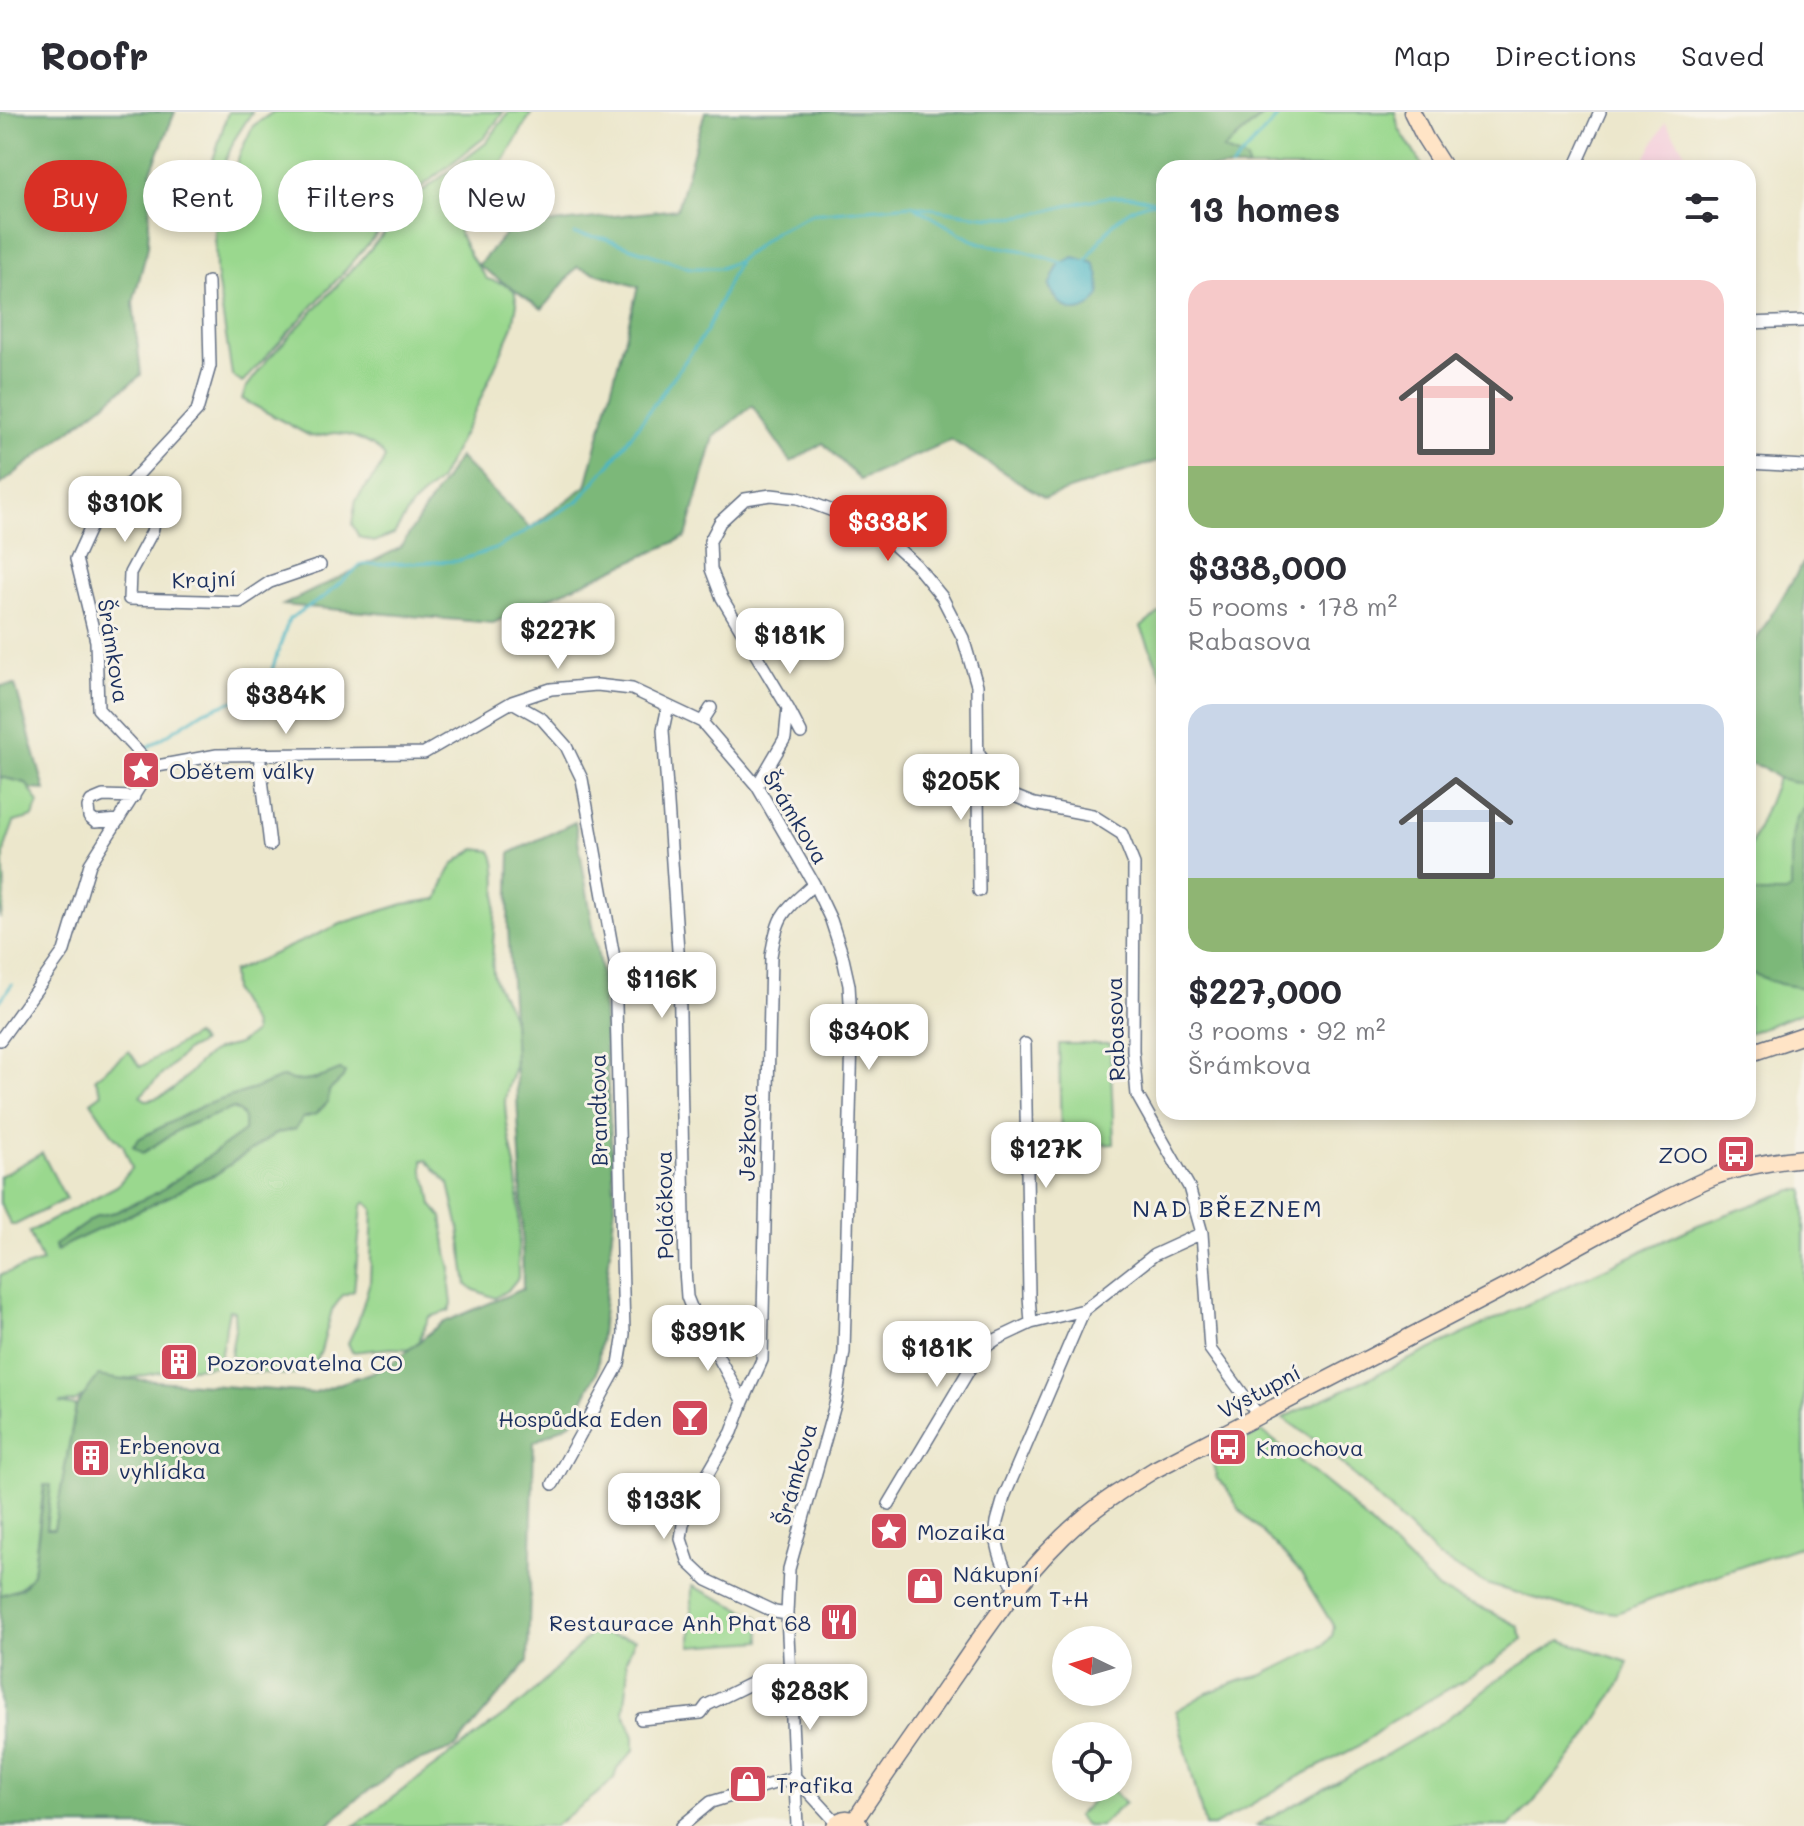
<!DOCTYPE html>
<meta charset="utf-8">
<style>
:root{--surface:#fff;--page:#f7f7f7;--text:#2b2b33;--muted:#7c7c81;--line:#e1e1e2;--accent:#d93025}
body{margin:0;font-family:Mali,sans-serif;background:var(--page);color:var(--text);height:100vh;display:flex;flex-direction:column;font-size:30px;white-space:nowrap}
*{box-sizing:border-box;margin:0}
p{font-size:26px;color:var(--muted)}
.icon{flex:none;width:44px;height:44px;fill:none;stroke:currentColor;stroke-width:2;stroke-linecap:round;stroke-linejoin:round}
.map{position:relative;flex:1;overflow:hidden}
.panel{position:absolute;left:1156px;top:48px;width:600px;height:960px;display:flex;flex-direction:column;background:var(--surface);border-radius:24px;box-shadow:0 4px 12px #0003}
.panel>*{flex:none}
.guide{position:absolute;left:24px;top:48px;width:760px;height:72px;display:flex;gap:16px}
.needle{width:52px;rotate:275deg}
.buttons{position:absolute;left:1052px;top:1514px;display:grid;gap:16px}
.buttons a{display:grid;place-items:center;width:80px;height:80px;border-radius:50%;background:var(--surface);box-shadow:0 4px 12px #0003;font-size:40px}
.price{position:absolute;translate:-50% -68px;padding:0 18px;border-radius:16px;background:#fff;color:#222;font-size:26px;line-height:52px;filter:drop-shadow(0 2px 4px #0008)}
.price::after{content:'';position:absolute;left:50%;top:48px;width:24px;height:18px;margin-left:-12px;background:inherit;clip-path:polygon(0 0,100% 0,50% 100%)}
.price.current{background:var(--accent);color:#fff}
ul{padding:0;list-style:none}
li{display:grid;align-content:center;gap:16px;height:424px;padding:0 32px}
li span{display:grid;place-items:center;height:248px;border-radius:24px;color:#555}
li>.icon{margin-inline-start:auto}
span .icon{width:144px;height:144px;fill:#fffc;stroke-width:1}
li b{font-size:34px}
h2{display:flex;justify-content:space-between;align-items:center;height:96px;padding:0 32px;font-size:34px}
.chip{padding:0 28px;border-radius:36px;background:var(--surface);box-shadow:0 4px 12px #0003;font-size:28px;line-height:72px}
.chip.current{background:var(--accent);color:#fff}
header{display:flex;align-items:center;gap:48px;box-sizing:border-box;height:112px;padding:0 40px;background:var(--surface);border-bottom:2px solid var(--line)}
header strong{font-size:38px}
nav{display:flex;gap:44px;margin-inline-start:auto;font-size:28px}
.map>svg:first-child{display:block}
</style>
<header>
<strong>Roofr</strong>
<nav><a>Map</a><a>Directions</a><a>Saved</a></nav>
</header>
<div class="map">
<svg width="1804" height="1714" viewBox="0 0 1804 1714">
<rect width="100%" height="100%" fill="#f7f3e8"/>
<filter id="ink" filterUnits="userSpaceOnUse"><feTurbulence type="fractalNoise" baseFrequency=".0125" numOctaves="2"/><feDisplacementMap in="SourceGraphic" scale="16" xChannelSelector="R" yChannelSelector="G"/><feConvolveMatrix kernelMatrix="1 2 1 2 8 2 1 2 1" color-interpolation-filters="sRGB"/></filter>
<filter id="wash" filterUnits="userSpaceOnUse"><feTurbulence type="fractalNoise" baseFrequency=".006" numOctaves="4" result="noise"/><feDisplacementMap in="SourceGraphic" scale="32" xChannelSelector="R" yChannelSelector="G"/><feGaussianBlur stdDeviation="1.8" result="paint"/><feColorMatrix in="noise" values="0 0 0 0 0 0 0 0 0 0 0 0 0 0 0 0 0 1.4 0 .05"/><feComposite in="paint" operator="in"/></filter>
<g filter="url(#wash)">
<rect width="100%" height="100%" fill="#ece7cc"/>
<!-- built -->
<path fill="#f4cfdc" d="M1665,10L1696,56H1640Z"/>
<!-- green -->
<path fill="#9ad88e" stroke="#5a8476" stroke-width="2" fill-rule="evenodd" d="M228,0H252L234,28L218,67L210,66V58Z
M273,0H503L485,25L410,84L343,161L242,271L232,263L216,160L215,119L240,41L253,14Z
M509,0H532L503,50L467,75L457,91L459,121L471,145L487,167L507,173L514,178L517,191L513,214L476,297L439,369L413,392L394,422L374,430L359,425L352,412L356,388L379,358L385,346C379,333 349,321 335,321C326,321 321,326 310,324L242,287L246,276L268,247L361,148L415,85L486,31Z
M1267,0H1395L1399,17L1424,56H1248L1247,48L1223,38Z
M1804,490V900L1748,921V740L1778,666Z
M1164,497V569L1141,515Z
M0,665L26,671L39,691L33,705L14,710C11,720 5,731 4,742C2,765 9,783 0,807Z
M476,737L491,739C505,762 489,829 493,860C495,879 511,891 513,911C514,920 516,952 513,960C510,970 506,977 505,989C505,1017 514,1041 517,1067C521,1098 518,1134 518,1166L509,1177L495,1186L472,1177L467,1173L459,1116L449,1072L427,1048H423V1060L429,1075L432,1093L442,1105L447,1141L451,1156L450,1175L452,1192L449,1199L429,1205L417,1233L410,1237L391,1236L352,1240L348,1231L358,1210L370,1169L373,1097L366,1090L362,1094L354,1179L343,1183L332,1198L321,1239L315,1253L304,1260L291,1263L241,1259L234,1252L231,1242L235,1217L234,1199L229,1198L219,1250L213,1254L170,1258L122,1268L109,1267L74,1290L59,1291L76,1294L54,1418L46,1417L50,1374L44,1373L33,1461C24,1473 16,1481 0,1483V1163L42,1150L29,1120L117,1074L132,1056L123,1033L114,1024L91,990L102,982L95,966L129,939L140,955L195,923L201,931L187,938L140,984L146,988C183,983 184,957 213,940C220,935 230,935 238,932C243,929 249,924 254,921L253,913L233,879L232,860L343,811L404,792L438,787C448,759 448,752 476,737ZM340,958L343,966L329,979L316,1002L303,1006L295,1017L275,1022L216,1062L195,1070L172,1083L69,1131L56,1139L55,1133L97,1104L116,1100L159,1080L244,1019C245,1007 245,1002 233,996L181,1016L143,1041L202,994L257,976L283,965C303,974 321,966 340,958Z
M1059,932H1110L1114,1032L1061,1034Z
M42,1041L66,1087L15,1113H11L0,1091V1064Z
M1792,1078H1804V1433L1691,1472L1617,1501L1565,1495L1486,1472L1438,1445L1326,1336L1283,1306L1698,1113Z
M1262,1319L1337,1380L1439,1478L1493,1501L1518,1514L1523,1527L1490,1553L1391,1610L1357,1635L1300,1664L1214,1714H1205L1176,1599L1207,1581L1242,1568L1263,1563L1324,1533L1332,1524L1334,1515L1301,1461L1281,1439L1239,1397L1226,1375L1217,1367L1212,1348Z
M692,1474L759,1505L761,1529L691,1534Z
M592,1521L635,1527L626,1548L628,1566L624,1600L634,1625V1638L617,1657L614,1666L601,1679L554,1714H354L526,1587Z
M1561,1528L1628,1550L1622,1568L1583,1630L1532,1692L1509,1714H1255L1379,1647L1444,1609L1494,1570Z
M1105,1676H1110L1125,1691L1100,1714H1086L1077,1704Z"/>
<!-- forest -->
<path fill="#7bb879" stroke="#4b746c" stroke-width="2" d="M0,0H175L151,59L148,134L133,191L141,263L0,373Z
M705,0H1267L1223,38L1247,48L1248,56H1164V347L1045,386L951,328L860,368L823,331L791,350L752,294L714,325L686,425L493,511L283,493L400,436L459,345L530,416L586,374L638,175L577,155L542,197L478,153L513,113H535L677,97Z
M1804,450V672L1778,666L1762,655L1748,651V541Z
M15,573L45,678L30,677L26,671L0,665V574Z
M1804,695V876L1780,872L1748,860V781H1786L1791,777C1792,755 1787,711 1804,695Z
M575,710L601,860L615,1093L597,1260L572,1310L534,1330L528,1549L455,1636L396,1657L378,1673L360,1684L327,1714H0V1483L22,1476L33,1461L45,1373H51L46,1417H54L76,1294L98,1264L122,1268L130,1267L313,1281L387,1255L442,1211L523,1177L521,1061L508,813L510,741Z
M340,958L345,960L343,966L329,979L328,990L316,1002L303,1006L295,1017L275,1022L216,1062L195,1070L172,1083L69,1131L57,1139L55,1133L97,1104L116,1100L159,1080L244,1019C245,1008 245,1002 233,996L181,1016L143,1041L133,1034L140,1026L202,994L257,976L283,965C303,974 321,966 340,958Z"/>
<!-- water -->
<path fill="#48b6c4" stroke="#327291" stroke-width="2" d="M1074,145L1094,151L1099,164L1100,184C1080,210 1061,199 1049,174L1059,152Z"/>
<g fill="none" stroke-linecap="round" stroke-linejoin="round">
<!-- stream -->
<path stroke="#48b6c4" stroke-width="3" d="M1231,56L1282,0
M916,94C950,99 986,108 1020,104C1064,99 1108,74 1153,89
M574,122L603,126L690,156H721L738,149
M1085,151C1102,124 1126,85 1164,91
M142,639L204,599L258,581L267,573L289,507L324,485L361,453L457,449L495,437L578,389L615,346L706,220L738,149L776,119L812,102L912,93L970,127L987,133L1020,138L1063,151
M0,889L12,872"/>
</g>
</g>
<g filter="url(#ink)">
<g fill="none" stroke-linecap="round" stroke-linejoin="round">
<defs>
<path id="street" d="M1575,56L1600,0
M1748,211L1804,209
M1748,351L1804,354
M128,372L154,391L156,404L152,420L130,461L129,487L240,490L270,470L320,453
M512,590L542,607L566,634L582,667L615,851L624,1222L619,1252L553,1372
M668,594L663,618L679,853L685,1158L687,1185L691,1195L743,1290
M788,596L801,621
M702,610L711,596
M978,641L1009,682L1034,692L1092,703L1122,722L1134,752L1133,939L1137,983L1189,1075L1202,1121L1210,1237L1258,1303
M259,642L270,733
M152,655L217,643L424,641L512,590L551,577L597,573L632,577L702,610L757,674L814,772L831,808L842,842L849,873L852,924L844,1240L836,1289L789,1457L787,1502L797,1714
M152,655L98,597L96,529L76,447L92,412L197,299L210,254L208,170
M757,674L785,626L788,596L722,486L711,457L710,429L720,410L745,387L771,383L798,386L849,405L885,425L916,453L942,485L963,526L977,573L979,779
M119,708L95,710L89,705L88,695L91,689L103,684L134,685
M0,928L64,839L90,752L152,655
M1025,932L1029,1184L1031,1211L1084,1198
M889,1392L981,1238L997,1227L1031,1211
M1016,1478C1005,1459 993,1433 997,1410C999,1402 1002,1393 1004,1385L1084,1198L1154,1143L1202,1121
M787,1502L775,1500L707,1468L689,1451L681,1427L683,1412L695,1384L732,1320L743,1290L762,1248L771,844C778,801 782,801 814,772
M641,1607L701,1601L707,1593L756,1569L790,1566
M795,1665L837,1711
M682,1714L711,1690L795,1665"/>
<path id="secondary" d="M1412,0L1425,26L1444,56
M1748,942L1804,923
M855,1708C886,1661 920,1614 952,1567C990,1512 1028,1454 1079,1410C1102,1390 1128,1374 1154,1358L1517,1169C1558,1144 1599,1122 1641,1100C1665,1088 1688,1075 1713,1065C1742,1054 1774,1049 1804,1046
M835,1714C842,1704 853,1705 860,1714"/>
</defs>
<!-- street casing -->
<use href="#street" stroke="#646f84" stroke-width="14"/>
<!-- secondary casing -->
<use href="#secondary" stroke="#646f84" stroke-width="19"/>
<!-- street -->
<use href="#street" stroke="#fff" stroke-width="11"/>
<!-- secondary -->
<use href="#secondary" stroke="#ffe4c6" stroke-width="16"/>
</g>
</g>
<!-- icons -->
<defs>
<symbol id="sight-square" viewBox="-11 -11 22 22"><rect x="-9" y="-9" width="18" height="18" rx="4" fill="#d1495b" stroke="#f7f3e8"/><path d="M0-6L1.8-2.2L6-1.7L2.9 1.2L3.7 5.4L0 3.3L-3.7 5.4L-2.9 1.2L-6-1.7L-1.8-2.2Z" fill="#fff"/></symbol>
<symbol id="bus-square" viewBox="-11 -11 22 22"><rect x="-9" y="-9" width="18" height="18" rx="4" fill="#d1495b" stroke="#f7f3e8"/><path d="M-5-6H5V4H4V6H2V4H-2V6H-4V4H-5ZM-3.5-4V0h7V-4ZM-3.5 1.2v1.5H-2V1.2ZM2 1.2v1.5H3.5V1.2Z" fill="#fff"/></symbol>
<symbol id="building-square" viewBox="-11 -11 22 22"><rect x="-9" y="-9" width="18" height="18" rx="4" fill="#d1495b" stroke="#f7f3e8"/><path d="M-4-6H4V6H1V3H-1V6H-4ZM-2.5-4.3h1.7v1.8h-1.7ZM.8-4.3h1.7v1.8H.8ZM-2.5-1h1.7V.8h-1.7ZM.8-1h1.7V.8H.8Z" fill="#fff"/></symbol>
<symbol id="bar-square" viewBox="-11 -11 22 22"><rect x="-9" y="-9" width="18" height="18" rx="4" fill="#d1495b" stroke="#f7f3e8"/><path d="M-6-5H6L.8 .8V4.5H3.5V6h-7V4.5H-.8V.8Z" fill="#fff"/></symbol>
<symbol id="shop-square" viewBox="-11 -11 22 22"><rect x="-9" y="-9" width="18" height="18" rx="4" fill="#d1495b" stroke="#f7f3e8"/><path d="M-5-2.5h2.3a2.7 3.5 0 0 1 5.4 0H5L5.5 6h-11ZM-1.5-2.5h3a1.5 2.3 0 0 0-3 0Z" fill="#fff"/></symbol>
<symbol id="restaurant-square" viewBox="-11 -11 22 22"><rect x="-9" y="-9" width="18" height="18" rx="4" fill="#d1495b" stroke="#f7f3e8"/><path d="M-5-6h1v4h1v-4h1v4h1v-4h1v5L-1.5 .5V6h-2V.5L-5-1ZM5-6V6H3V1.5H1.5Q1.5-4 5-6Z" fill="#fff"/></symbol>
</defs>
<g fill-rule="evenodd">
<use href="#sight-square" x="119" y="636" width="44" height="44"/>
<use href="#bus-square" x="1714" y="1020" width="44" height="44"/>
<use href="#building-square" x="157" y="1228" width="44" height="44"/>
<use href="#bar-square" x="668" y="1284" width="44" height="44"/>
<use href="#bus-square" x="1206" y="1313" width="44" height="44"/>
<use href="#building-square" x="69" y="1324" width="44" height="44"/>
<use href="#sight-square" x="867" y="1397" width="44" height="44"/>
<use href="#shop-square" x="903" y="1452" width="44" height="44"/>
<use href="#restaurant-square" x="817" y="1488" width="44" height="44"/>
<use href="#shop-square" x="726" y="1650" width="44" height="44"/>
</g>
<g text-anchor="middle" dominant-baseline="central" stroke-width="6" stroke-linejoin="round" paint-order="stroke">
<!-- street labels -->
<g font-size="22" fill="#1b2f5e" stroke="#f7f3e8">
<text transform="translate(204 467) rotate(-2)">Krajní</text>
<text transform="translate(114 539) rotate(81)">Šrámkova</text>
<text transform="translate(796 705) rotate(59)">Šrámkova</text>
<text transform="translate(1115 917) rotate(-92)">Rabasova</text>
<text transform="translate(598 998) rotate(-91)">Brandtova</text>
<text transform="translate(747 1025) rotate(-89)">Ježkova</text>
<text transform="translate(664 1093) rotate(-91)">Poláčkova</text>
<text transform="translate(1259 1279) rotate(-28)">Výstupní</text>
<text transform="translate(795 1362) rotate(-74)">Šrámkova</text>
</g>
<!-- poi labels -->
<g font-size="22" fill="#1b2f5e" stroke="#f7f3e8" text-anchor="start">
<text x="169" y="658">Obětem války</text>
<text x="1708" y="1042" text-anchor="end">ZOO</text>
<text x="207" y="1250">Pozorovatelna CO</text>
<text x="662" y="1306" text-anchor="end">Hospůdka Eden</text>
<text x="119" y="1333">Erbenova<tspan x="119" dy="25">vyhlídka</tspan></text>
<text x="1256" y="1335">Kmochova</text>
<text x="917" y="1419">Mozaika</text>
<text x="953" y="1461">Nákupní<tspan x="953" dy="25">centrum T+H</tspan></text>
<text x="811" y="1510" text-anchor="end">Restaurace Anh Phat 68</text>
<text x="776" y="1672">Trafika</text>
</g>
<!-- neighbourhood labels -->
<g font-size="24" letter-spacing="2" fill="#1b2f5e" stroke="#f7f3e8">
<text x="1228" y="1095">NAD BŘEZNEM</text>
</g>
</g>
</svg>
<div class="buttons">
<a><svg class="needle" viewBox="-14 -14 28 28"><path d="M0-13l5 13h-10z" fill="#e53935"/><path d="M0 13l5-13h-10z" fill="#7c7c81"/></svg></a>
<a><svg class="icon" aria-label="locate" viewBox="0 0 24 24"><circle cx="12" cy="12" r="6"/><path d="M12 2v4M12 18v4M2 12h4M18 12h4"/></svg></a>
</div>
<b class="price" style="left:125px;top:432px">$310K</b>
<b class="price current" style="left:888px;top:451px">$338K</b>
<b class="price" style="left:558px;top:559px">$227K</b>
<b class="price" style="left:790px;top:564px">$181K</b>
<b class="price" style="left:286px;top:624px">$384K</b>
<b class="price" style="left:961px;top:710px">$205K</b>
<b class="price" style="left:662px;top:908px">$116K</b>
<b class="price" style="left:869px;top:960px">$340K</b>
<b class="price" style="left:1046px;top:1078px">$127K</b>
<b class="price" style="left:708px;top:1261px">$391K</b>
<b class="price" style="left:937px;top:1277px">$181K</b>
<b class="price" style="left:664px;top:1429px">$133K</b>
<b class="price" style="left:810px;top:1620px">$283K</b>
<div class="guide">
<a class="chip current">Buy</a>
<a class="chip">Rent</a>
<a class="chip">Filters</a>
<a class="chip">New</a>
</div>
<section class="panel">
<h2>13 homes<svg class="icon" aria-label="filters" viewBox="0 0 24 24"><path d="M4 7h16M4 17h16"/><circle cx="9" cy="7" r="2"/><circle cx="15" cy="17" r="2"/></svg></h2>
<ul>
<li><span style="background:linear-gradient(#f6c9c9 75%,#8fb573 0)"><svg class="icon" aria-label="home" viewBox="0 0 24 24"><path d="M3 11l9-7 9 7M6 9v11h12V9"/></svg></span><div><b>$338,000</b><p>5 rooms · 178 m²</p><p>Rabasova</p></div></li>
<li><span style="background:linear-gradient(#c9d6e8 70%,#8fb573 0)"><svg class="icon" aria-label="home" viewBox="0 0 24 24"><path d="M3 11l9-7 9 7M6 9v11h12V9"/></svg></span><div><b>$227,000</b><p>3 rooms · 92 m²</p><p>Šrámkova</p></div></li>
</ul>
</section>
</div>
